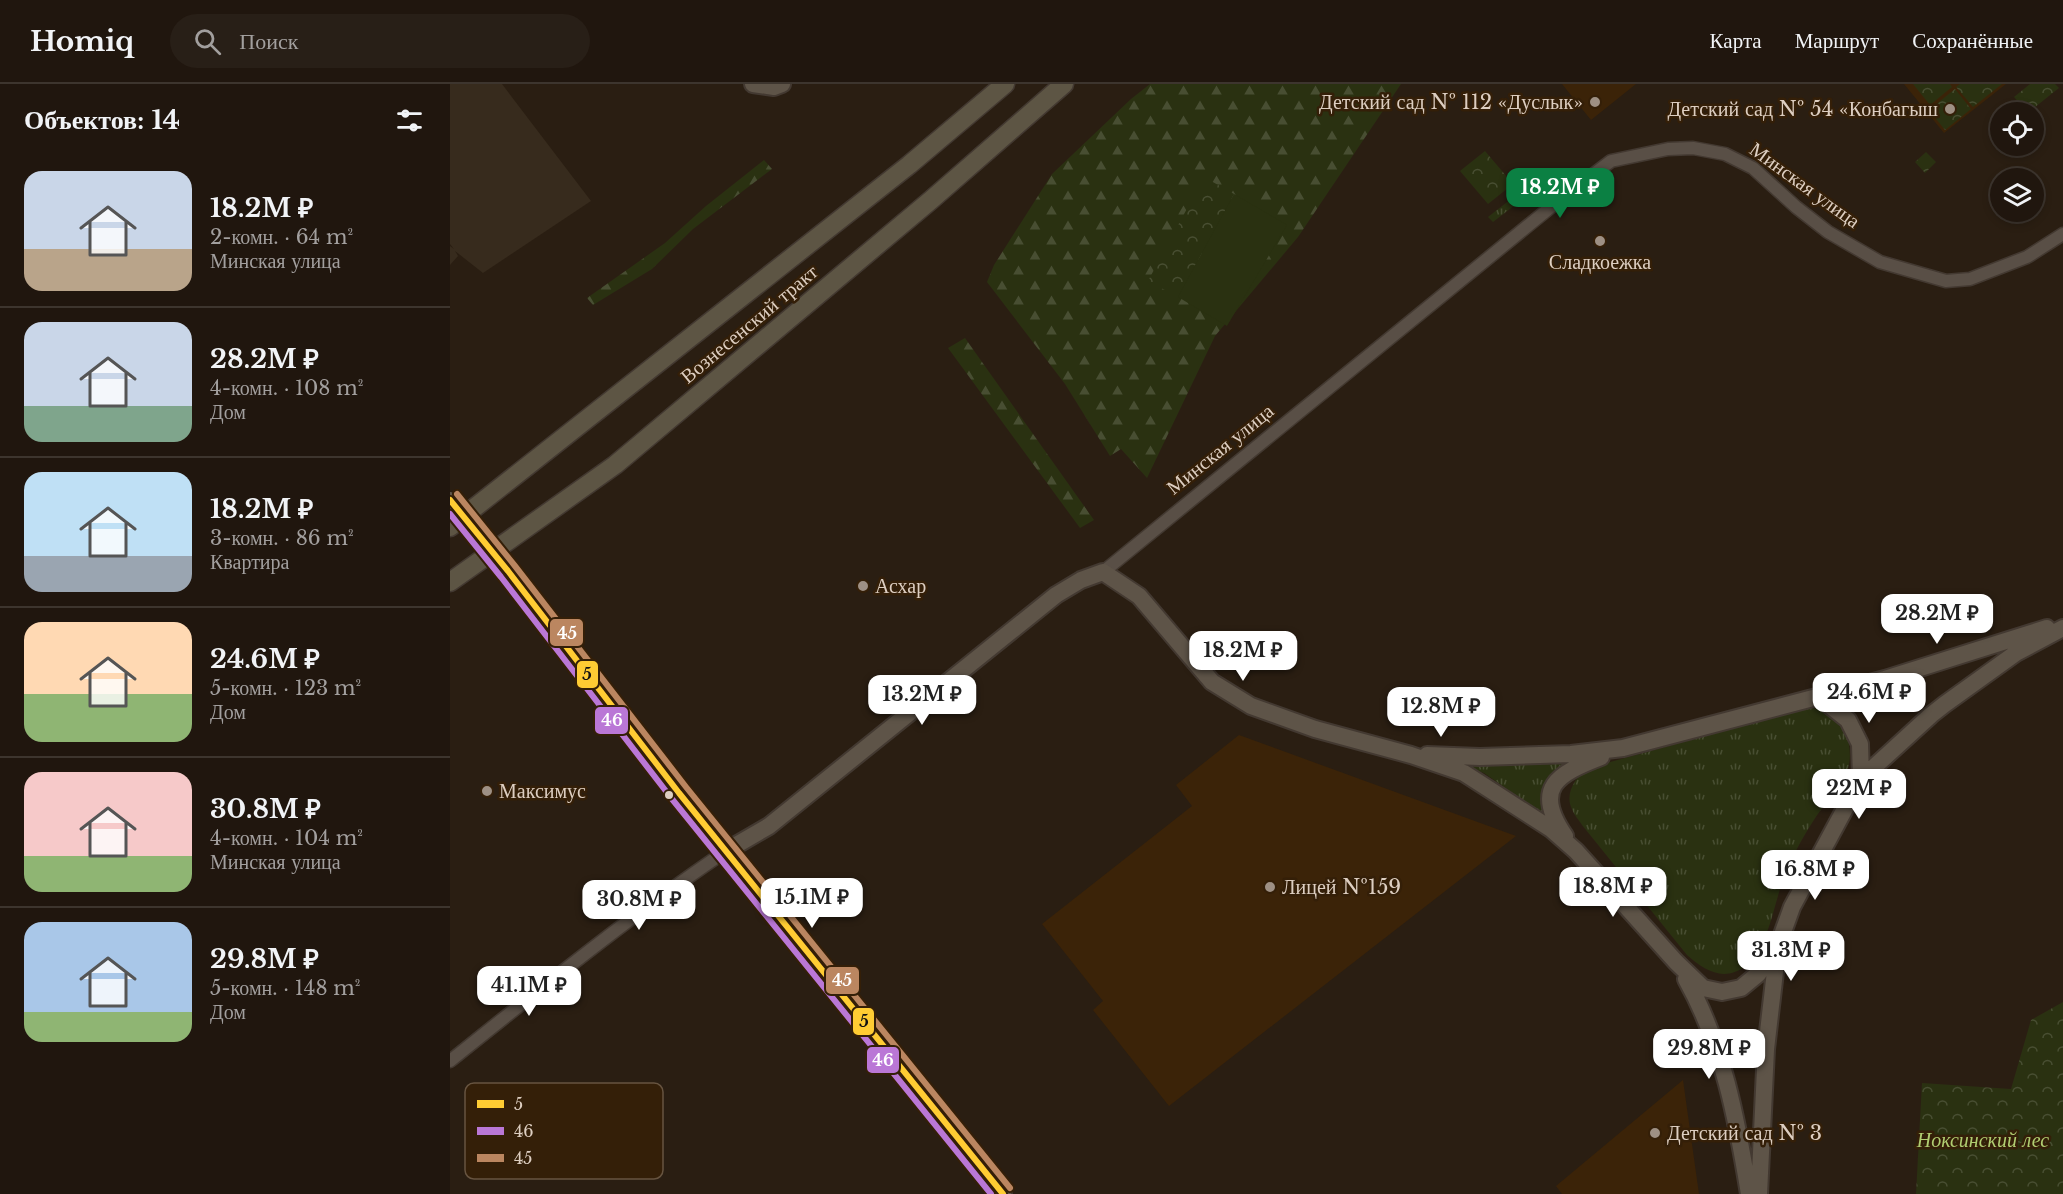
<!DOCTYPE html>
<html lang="ru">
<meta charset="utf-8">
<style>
:root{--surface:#20160e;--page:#281f17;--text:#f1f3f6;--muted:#a29f9e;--line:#3d352e;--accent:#0b8043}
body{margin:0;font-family:"Libre Baskerville",serif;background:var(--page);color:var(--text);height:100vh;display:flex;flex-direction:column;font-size:22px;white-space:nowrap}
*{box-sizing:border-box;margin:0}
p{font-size:20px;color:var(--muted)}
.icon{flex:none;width:33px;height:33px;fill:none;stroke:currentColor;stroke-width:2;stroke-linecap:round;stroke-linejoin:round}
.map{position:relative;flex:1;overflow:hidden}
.details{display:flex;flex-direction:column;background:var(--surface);width:450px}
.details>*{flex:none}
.fabs{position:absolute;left:1540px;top:18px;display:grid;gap:12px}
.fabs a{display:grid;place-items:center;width:54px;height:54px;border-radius:50%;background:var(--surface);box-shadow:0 3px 9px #0003,0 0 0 2px var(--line);font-size:30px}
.price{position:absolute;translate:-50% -51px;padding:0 14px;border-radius:12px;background:#fff;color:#222;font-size:20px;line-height:39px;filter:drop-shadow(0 2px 3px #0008)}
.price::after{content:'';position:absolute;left:50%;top:36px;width:18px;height:14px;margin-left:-9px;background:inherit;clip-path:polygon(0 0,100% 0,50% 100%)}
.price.on{background:var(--accent);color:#fff}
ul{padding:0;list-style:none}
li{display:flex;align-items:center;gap:18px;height:150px;padding:0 24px}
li+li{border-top:2px solid var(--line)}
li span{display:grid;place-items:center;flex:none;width:168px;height:120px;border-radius:18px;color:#555}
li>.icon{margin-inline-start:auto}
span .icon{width:72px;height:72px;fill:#fffc;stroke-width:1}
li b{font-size:26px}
h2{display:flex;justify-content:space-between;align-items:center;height:72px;padding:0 24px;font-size:26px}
header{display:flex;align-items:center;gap:36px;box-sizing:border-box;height:84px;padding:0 30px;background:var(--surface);border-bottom:2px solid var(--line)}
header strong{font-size:28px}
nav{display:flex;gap:33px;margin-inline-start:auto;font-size:21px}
.search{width:420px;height:54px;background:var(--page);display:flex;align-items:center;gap:15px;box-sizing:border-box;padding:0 21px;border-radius:33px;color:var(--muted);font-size:22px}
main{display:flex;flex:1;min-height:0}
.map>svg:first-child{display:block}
</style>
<header>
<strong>Homiq</strong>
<div class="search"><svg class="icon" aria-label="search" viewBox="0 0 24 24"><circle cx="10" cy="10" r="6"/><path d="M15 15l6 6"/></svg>Поиск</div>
<nav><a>Карта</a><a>Маршрут</a><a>Сохранённые</a></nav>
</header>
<main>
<section class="details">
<h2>Объектов: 14<svg class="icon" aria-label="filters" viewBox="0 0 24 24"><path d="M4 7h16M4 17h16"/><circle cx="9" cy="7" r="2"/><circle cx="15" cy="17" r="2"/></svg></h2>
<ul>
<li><span style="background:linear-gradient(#c9d6e8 65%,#b9a48a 0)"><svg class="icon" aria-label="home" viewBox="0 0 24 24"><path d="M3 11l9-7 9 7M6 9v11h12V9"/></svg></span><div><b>18.2M ₽</b><p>2-комн. · 64 m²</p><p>Минская улица</p></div></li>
<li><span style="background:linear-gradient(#c9d6e8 70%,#7fa58c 0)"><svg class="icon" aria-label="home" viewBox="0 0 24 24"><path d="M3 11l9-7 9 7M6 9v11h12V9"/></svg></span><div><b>28.2M ₽</b><p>4-комн. · 108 m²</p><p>Дом</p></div></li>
<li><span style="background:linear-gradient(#bfe0f5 70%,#9aa5b1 0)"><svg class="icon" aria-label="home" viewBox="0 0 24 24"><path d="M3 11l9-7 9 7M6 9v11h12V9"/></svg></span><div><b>18.2M ₽</b><p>3-комн. · 86 m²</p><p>Квартира</p></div></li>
<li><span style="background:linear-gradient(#ffd9b3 60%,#8fb573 0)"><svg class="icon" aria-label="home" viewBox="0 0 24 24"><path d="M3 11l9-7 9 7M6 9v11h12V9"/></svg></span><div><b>24.6M ₽</b><p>5-комн. · 123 m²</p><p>Дом</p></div></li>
<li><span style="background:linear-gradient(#f6c9c9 70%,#8fb573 0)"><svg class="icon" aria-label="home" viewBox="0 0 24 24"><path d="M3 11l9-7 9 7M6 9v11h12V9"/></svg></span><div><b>30.8M ₽</b><p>4-комн. · 104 m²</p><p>Минская улица</p></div></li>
<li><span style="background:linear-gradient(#a9c7e8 75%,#8fb573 0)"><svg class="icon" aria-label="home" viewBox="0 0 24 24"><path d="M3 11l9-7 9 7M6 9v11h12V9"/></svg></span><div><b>29.8M ₽</b><p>5-комн. · 148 m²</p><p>Дом</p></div></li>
</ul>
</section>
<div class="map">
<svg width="1613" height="1110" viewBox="0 0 1613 1110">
<defs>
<pattern id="grass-tufts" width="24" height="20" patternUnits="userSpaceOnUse" patternTransform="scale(1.5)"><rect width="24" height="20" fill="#2a3111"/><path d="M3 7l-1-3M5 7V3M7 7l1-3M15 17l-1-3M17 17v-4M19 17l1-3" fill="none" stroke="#484e32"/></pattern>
<pattern id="forest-firs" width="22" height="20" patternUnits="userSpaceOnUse" patternTransform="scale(1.5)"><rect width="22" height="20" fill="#2a3111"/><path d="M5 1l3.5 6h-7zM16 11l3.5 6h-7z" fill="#484e32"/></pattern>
<pattern id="park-crowns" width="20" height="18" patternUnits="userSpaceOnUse" patternTransform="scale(1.5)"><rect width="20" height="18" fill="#2a3111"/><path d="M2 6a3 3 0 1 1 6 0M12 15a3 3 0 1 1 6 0" fill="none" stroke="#484e32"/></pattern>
</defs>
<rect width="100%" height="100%" fill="#2a1e12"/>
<!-- commercial -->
<path fill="#372b1d" d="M0,0H52L141,117L33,189L5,167L8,172L0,181V162L4,165L0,160Z"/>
<!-- built -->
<path fill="#3b2308" d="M1112,0H1186L1141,36Z
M1454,0H1556L1494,49Z
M789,651L1066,752L719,1022L643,926L653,917L592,840L742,722L726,701Z
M1233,996L1249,1110H1112L1106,1102Z"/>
<!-- grass -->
<path fill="url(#grass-tufts)" d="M1079,101L1083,107L1043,138L1038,133Z
M1360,624L1373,625L1396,644C1399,659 1403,676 1396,689C1388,707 1372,722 1362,739C1351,756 1340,777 1333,796C1323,823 1318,866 1294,883C1273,898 1254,886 1237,871L1132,741C1129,736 1124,731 1122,725C1114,710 1126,692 1138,684Z
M1129,675C1117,683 1092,696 1091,713C1090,719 1094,726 1096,732L1034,689L1014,681Z"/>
<!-- forest -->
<path fill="url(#forest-firs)" d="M700,0H951L848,153L765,252L697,394L671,365L660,372L615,300L537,198L544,181L602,90L681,15Z
M314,76L322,85L243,145L202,185L143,221L137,214L215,159L256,122Z
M515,254L644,436L630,444L498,264Z"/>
<!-- park -->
<path fill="url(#park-crowns)" d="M1463,0H1500L1502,3L1480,21Z
M1510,0H1552L1523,23L1506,3Z
M1580,0H1605L1609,4L1579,28H1577L1564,13Z
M1505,5L1521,25L1495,46L1479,26Z
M1035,67L1063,100L1038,120L1010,87Z
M1476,68L1486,78L1475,89L1465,78Z
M754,93L784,110L728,213L698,197Z
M1613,918V1110H1466L1472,999L1561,1005L1581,936Z"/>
<!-- pitch -->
<path fill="#2a3111" d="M784,110L837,141L777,242L728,213Z"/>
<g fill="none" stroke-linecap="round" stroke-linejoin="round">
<defs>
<path id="street" d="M653,488L1107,118L1161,77L1218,65L1243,64L1275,70L1303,84L1346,123L1378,148L1430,178L1496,197L1520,195L1577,173L1613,150
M0,977C90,905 180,832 276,767"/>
<path id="secondary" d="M303,0L324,3L332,0
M58,487L229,709L553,1110
M1369,613L1398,636L1410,660L1411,695
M977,671L1030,673L1121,670L1173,664L1435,595L1597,544
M1115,752C1082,704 1107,690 1151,673
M276,767L319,742L606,511L631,496L653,488L689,512L762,598L801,622L865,645L961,671L1014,689L1101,745L1126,767L1226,878L1253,904L1272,908L1291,904L1308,890L1328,862
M1236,895C1273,961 1287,1036 1299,1110
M1309,1110L1316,965L1328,862L1342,823L1411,695L1481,631L1495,620L1566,569L1613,544"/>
<path id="primary" d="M0,443L459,81L555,0
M0,498L165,381L481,116L614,0"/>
</defs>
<!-- street casing -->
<use href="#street" stroke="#433931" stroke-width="15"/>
<!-- secondary casing -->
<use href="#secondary" stroke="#433931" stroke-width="20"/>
<!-- primary casing -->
<use href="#primary" stroke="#433931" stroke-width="21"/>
<!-- street -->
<use href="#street" stroke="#594f46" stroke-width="12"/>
<!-- secondary -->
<use href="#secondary" stroke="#5e5448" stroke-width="16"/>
<!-- primary -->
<use href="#primary" stroke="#5d5544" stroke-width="18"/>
<defs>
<path id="secondary-bridge" d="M0,416L58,487"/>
</defs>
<!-- secondary-bridge casing -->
<use href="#secondary-bridge" stroke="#433931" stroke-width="20" stroke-linecap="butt"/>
<!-- secondary-bridge -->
<use href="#secondary-bridge" stroke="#5e5448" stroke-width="16"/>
<defs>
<path id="bus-1" d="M0,416L58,487L229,709L553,1110"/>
<path id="bus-2" d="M0,430L51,493L222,715L541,1110"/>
<path id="bus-3" d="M7,410L65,482L236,703L560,1104"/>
</defs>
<!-- bus-1 casing -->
<use href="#bus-1" stroke="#341f08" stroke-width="10"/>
<!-- bus-2 casing -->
<use href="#bus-2" stroke="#341f08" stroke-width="10"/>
<!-- bus-3 casing -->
<use href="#bus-3" stroke="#341f08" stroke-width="10"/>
<!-- bus-1 -->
<use href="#bus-1" stroke="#fc3" stroke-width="6"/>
<!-- bus-2 -->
<use href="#bus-2" stroke="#ba77d6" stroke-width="6"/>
<!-- bus-3 -->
<use href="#bus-3" stroke="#bb8660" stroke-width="6"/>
</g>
<!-- markers -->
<g fill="#9e9084" stroke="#341f08" stroke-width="2">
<circle cx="1145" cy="18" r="6"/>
<circle cx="1500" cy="25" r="6"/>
<circle cx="1150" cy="157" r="6"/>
<circle cx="413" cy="502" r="6"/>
<circle cx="37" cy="707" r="6"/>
<circle cx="820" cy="803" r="6"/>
<circle cx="1205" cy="1049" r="6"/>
</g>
<circle fill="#ddcec1" stroke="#341f08" stroke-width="2" cx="219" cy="711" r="5"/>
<g text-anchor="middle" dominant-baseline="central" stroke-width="5" stroke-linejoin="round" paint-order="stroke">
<!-- poi labels -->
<g font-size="20" fill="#ddcec1" stroke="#341f08" text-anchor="start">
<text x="1133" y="18" text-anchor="end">Детский сад № 112 «Дуслык»</text>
<text x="1488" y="25" text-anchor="end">Детский сад № 54 «Конбагыш</text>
<text x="1150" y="178" text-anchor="middle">Сладкоежка</text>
<text x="425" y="502">Асхар</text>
<text x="49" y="707">Максимус</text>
<text x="832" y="803">Лицей №159</text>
<text x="1217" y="1049">Детский сад № 3</text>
</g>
<!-- street labels -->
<g font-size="20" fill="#ddcec1" stroke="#341f08">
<text transform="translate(1355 101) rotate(36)">Минская улица</text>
<text transform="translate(299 240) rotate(-40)">Вознесенский тракт</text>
<text transform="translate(770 365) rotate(-39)">Минская улица</text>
</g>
<!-- park labels -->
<g font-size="20" font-style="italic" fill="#b0cd71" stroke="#341f08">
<text x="1533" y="1056">Ноксинский лес</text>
</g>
</g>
<!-- legend -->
<rect x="15" y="999" width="198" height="96" rx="9" fill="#341f08" stroke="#675440" stroke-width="1.5"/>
<rect x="27" y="1016" width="27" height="8" fill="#fc3"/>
<rect x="27" y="1043" width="27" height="8" fill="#ba77d6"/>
<rect x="27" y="1070" width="27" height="8" fill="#bb8660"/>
<g font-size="16" fill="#ddcec1">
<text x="64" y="1026">5</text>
<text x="64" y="1053">46</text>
<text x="64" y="1080">45</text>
</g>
<g stroke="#341f08" stroke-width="2">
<rect x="99" y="534" width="35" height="29" rx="6" fill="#bb8660"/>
<rect x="126" y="576" width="23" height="29" rx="6" fill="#fc3"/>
<rect x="144" y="622" width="35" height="29" rx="6" fill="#ba77d6"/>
<rect x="375" y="882" width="35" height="29" rx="6" fill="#bb8660"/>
<rect x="402" y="923" width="23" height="29" rx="6" fill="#fc3"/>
<rect x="416" y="962" width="34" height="28" rx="6" fill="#ba77d6"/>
</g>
<g font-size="16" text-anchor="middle" font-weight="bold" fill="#fff">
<text x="117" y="555">45</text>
<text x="162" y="642">46</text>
<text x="392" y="902">45</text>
<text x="433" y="982">46</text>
</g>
<g font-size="16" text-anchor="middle" font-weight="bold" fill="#111">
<text x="137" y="596">5</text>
<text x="414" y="943">5</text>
</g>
</svg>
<div class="fabs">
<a><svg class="icon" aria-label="locate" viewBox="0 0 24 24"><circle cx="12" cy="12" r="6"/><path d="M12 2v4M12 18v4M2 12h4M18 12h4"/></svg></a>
<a><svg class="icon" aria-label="layers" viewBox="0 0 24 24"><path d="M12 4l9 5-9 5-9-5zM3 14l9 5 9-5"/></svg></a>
</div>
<b class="price on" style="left:1110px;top:135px">18.2M ₽</b>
<b class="price" style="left:1487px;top:561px">28.2M ₽</b>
<b class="price" style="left:793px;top:598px">18.2M ₽</b>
<b class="price" style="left:1419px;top:640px">24.6M ₽</b>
<b class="price" style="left:472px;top:642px">13.2M ₽</b>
<b class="price" style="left:991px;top:654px">12.8M ₽</b>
<b class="price" style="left:1409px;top:736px">22M ₽</b>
<b class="price" style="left:1365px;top:817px">16.8M ₽</b>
<b class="price" style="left:1163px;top:834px">18.8M ₽</b>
<b class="price" style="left:362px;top:845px">15.1M ₽</b>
<b class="price" style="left:189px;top:847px">30.8M ₽</b>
<b class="price" style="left:1341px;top:898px">31.3M ₽</b>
<b class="price" style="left:79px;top:933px">41.1M ₽</b>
<b class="price" style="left:1259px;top:996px">29.8M ₽</b>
</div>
</main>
